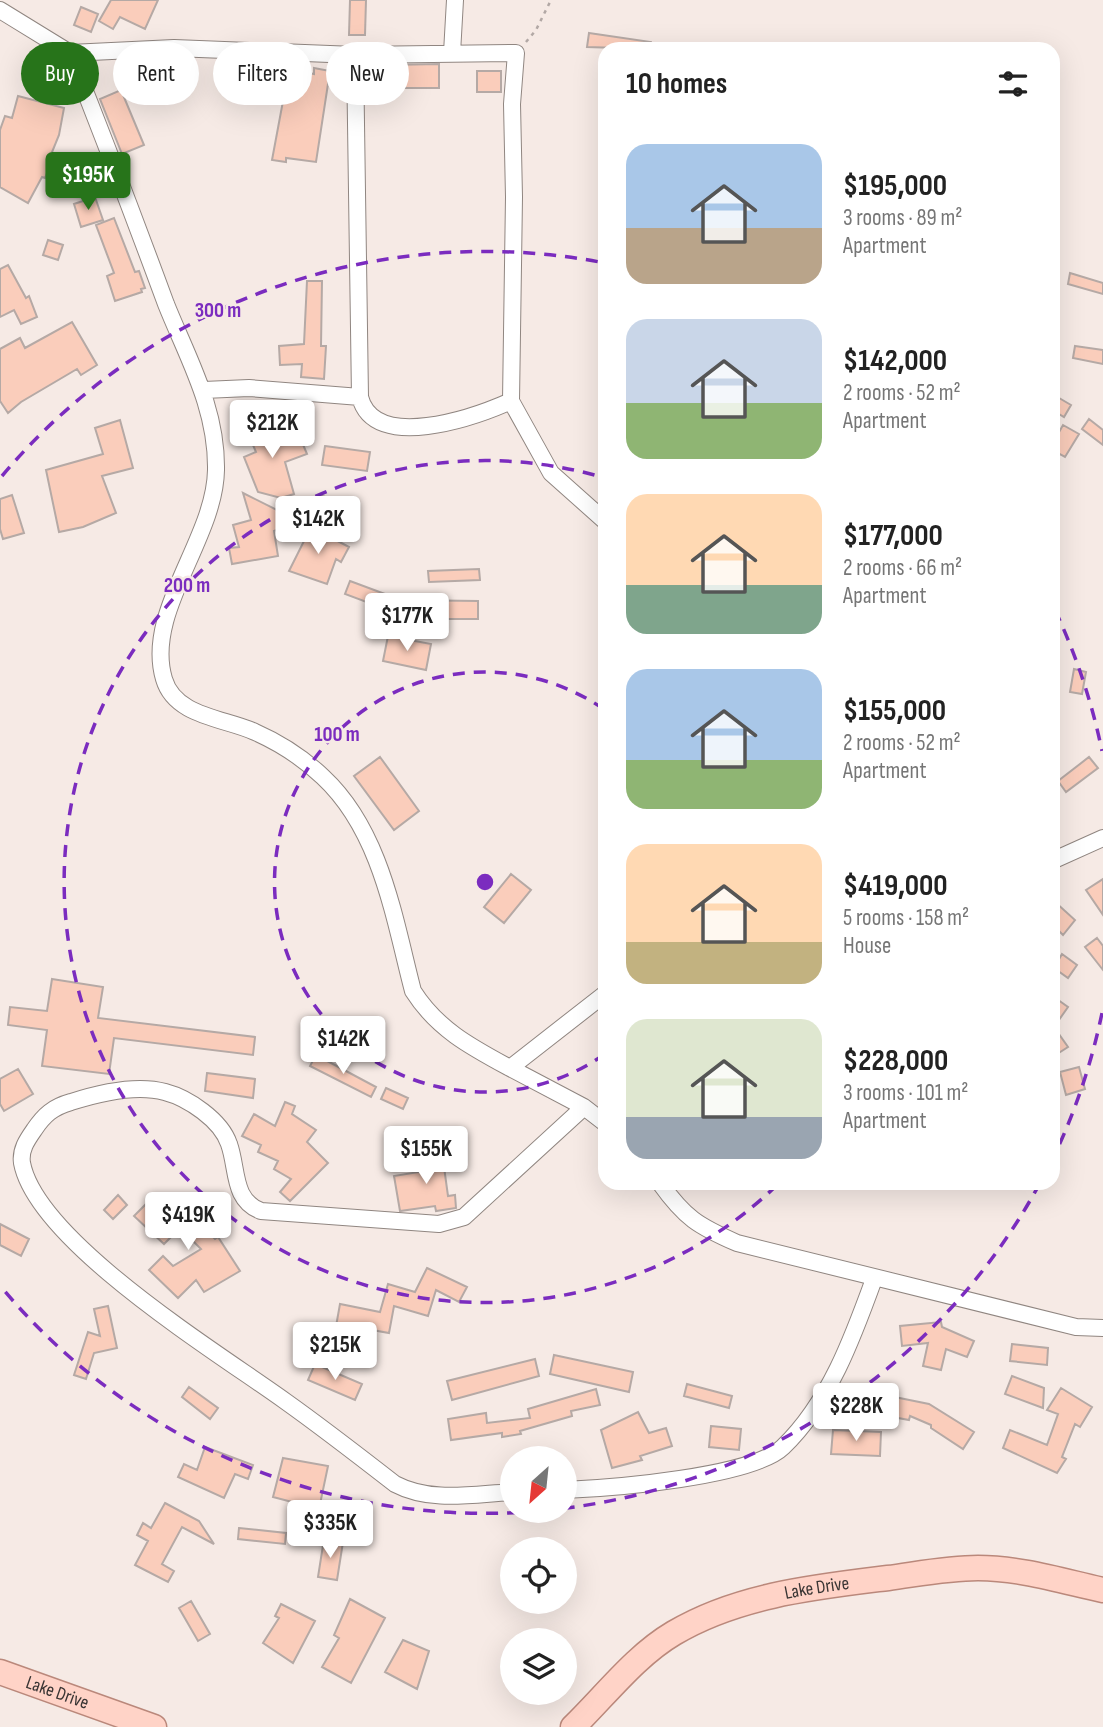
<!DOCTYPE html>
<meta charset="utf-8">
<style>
:root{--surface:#fff;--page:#f2f2f2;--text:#222;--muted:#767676;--accent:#27741a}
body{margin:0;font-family:"Sofia Sans Condensed",sans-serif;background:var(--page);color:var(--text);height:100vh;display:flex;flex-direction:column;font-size:26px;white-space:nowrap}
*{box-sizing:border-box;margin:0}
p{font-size:23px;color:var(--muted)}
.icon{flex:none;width:38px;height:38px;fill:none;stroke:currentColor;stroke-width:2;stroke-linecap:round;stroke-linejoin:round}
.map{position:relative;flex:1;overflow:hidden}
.drawer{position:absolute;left:598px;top:42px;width:462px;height:1148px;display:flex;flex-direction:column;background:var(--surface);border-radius:21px;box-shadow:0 7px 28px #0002}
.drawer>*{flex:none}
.guide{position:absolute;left:21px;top:42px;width:472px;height:63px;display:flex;gap:14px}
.needle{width:46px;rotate:207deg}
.tools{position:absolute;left:500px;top:1446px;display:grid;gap:14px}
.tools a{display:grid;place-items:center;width:77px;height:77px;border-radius:50%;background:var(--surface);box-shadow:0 7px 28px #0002;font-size:35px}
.price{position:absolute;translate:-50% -60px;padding:0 16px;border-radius:7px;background:#fff;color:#222;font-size:23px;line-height:46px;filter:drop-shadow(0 2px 4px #0008)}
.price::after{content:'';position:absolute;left:50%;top:42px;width:21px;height:16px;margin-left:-10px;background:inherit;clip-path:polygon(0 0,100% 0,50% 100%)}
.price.current{background:var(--accent);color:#fff}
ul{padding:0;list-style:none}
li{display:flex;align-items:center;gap:21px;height:175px;padding:0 28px}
li span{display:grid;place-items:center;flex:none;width:196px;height:140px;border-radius:21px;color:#555}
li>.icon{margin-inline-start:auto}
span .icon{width:84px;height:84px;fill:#fffc;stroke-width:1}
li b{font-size:30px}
h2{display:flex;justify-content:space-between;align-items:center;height:84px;padding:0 28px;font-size:30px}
.chip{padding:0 24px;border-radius:32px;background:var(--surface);box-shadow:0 7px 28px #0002;font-size:24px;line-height:63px}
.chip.current{background:var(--accent);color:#fff}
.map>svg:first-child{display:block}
</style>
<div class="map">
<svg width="1103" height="1727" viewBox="0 0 1103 1727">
<rect width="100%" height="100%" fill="#f6eae5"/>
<!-- building -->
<path fill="#facdbb" stroke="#b5a9a5" stroke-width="2" d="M111,0H158L145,29L120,17L113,29L99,21Z
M350,0H366L365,35H349Z
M81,7L98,14L91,32L74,25Z
M589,33L651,42V49L587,47Z
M439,64V88H388V65Z
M314,68L330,71L316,162L286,158V162L272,160L289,69L314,74Z
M477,71H501V92H477Z
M121,90L144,145L122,154L100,99Z
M18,96L64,108L59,135L48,162L51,163L45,178L42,177L28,203L0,187V130L5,116L12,118Z
M95,197L103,220L81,227L74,204Z
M114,218L135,272L139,271L145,288L141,289L142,292L115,301L107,276L114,273L96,225Z
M48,240L63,245L58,260L43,255Z
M8,265L26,298L29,296L37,317L21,324L14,310L0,317V269Z
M1070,273L1103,283V294L1068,284Z
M307,281H322L321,346H326L324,379L301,377L302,364L280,365L279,346L304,344Z
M72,322L97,365L81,375L77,369L21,402L8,413L0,401V349L20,338L25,348Z
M1075,346L1103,350V364L1073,358Z
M1054,395L1071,405L1064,417L1054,411Z
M273,419L283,441L299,435L307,454L285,462L294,494L281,498L258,492L244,457L256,452L247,431Z
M1089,419L1103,430V445L1082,429Z
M120,420L133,468L102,476L116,513L83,527L59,532L46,470L103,454L95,428Z
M1063,425L1079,434L1065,457L1054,451V441Z
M325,446L370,452L367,471L322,465Z
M243,493L279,511L283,528L274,531L278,556L232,564L229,548L239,547L233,525L251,520Z
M12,495L24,533L3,539L0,529V499Z
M322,496L357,506L354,518L319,508Z
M311,527L349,547L341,562L336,559L327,584L289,571Z
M479,569L480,580L429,582L428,571Z
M350,581L401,600L478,601V619H412L345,594Z
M388,636L431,644L426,670L383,661Z
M1074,669L1086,672L1082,694L1070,692Z
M380,757L419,811L394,830L354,776Z
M1089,757L1098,768L1066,792L1058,781Z
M511,874L531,890L504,923L484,907Z
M1103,879V915L1086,890Z
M1054,901L1075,920L1063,935L1054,926Z
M1097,938L1103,946V970L1085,947Z
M1062,954L1077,965L1068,978L1054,968Z
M52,979L103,987L98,1018L255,1037L253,1055L114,1038L109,1074L42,1066L47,1030L8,1025L10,1007L47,1011Z
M1054,997L1068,1007L1054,1027L1068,1047L1054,1056Z
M316,1055L376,1087L371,1097L310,1066Z
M1079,1067L1085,1089L1066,1095L1060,1072Z
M18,1069L33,1094L4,1111L0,1104V1079Z
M207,1073L255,1079L253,1098L205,1091Z
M386,1088L408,1098L403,1109L381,1099Z
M285,1102L295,1106L292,1114L316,1130L307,1142L328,1163L290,1201L280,1192L291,1179L274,1169L278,1161L258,1152L261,1145L242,1136L254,1114L275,1126Z
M441,1145L448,1196L455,1195L456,1208L436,1211L435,1206L400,1211L394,1176L431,1170L427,1147Z
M118,1195L127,1205L113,1219L104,1210Z
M178,1202L215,1239L218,1237L240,1271L204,1292L196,1280L178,1298L149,1270L163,1256L173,1266L201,1249L180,1228L164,1244L134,1216L146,1204L161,1218Z
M0,1224L29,1239L21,1256L0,1245Z
M427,1268L467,1287L459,1302L436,1290L428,1316L394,1306L389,1333L372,1330L364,1361L309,1347L314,1327L335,1332L340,1304L380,1312L388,1284L415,1292Z
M108,1306L117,1348L94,1353L86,1379L74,1375L88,1332L100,1336L94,1309Z
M941,1322L942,1327L974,1341L967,1357L946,1349L941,1370L923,1366L928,1343L902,1346L900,1326Z
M1012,1344L1048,1348L1047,1365L1010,1361Z
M554,1355L633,1372L629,1392L550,1374Z
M535,1359L539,1376L452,1400L447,1381Z
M315,1364L362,1384L355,1400L308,1380Z
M1012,1376L1044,1388L1043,1408L1005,1394Z
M687,1384L732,1396L729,1408L684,1396Z
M189,1387L218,1408L210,1419L182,1397Z
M1061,1388L1092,1407L1080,1427L1075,1424L1062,1457L1066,1459L1057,1473L1003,1448L1010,1430L1047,1445L1058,1414L1047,1410Z
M596,1389L600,1405L571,1411L572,1416L520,1431L521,1434L502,1437V1433L451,1440L448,1419L486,1413L487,1423L530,1418L528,1409Z
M870,1392L929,1404L974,1432L963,1449L931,1428V1425L910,1416L909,1420L866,1412Z
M638,1412L649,1433L666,1428L672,1446L640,1456L642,1460L612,1468L601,1430Z
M711,1426L741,1429L739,1450L709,1447Z
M833,1430L881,1432L880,1456L831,1454Z
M205,1447L253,1465L248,1479L235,1474L224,1498L178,1477L184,1464L197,1470Z
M283,1458L328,1466L319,1509L273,1497Z
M165,1503L199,1521L214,1544L182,1527L162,1564L174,1571L168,1582L135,1565L148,1541L137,1535L143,1523L151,1528Z
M239,1528L286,1533L285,1544L238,1539Z
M324,1539L343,1542L337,1580L318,1577Z
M350,1599L385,1618L351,1683L322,1667L339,1638L334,1635Z
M191,1601L210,1634L198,1641L179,1608Z
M281,1604L315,1621L293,1663L263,1643L279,1618L275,1616Z
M403,1640L429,1651L417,1689L385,1672Z"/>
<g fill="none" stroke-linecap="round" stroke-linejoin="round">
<defs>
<path id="minor" d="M0,10L70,53L174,48L355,55L516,53L512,104L514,197L511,401L551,473L606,522
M70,53C103,136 135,220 166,304C188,359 217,408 216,470C215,539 144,612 164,679C175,717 225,718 255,732C280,743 303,758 323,777C381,831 394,918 413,991C437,1029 471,1047 510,1068
M452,53L455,0
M355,55L360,397
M204,390L249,388L360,397C374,453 475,417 511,401
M1054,860L1103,838
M606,993L510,1068L584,1107L606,1124
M660,1183C685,1218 698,1226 737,1243L1076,1327L1103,1328
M565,1490C612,1488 752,1477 783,1447C829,1403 853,1337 874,1279
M513,1492C473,1494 431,1503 395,1484C359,1456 323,1428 285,1401C220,1354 37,1242 22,1163C20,1150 27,1140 34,1130C44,1115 53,1107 71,1102C99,1093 136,1084 165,1092C188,1098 221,1120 229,1144C238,1169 232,1200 261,1211L439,1224L464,1217L584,1107"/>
<g id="primary">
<path id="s1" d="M0,1672L154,1727"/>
<path id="s2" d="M573,1727C605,1696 635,1656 674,1633C738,1595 815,1587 888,1578C918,1574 948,1568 978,1568C1020,1568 1062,1581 1103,1590"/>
</g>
</defs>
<!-- minor casing -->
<use href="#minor" stroke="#908681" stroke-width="18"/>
<!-- primary casing -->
<use href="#primary" stroke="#ba887b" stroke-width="27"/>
<!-- path -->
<path stroke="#b2a8a5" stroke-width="2.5" stroke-dasharray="3.5 5" stroke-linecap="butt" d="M526,42L536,30L551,0"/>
<!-- minor -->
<use href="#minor" stroke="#fff" stroke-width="16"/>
<!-- primary -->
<use href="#primary" stroke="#ffd3c7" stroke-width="24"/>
</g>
<!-- distance rings -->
<g fill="none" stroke="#7b2cbf" stroke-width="3.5" stroke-dasharray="12 9">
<path d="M605 1054A210 210 0 1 1 605 710"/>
<path d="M777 1185A421 421 0 1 1 605 478"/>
<path d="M1102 1013A631 631 0 0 1 1055 1154M1040 1183A631 631 0 0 1 567 1508M540 1511A631 631 0 0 1 2 1288M2 476A631 631 0 0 1 605 263M1055 610A631 631 0 0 1 1102 751"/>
</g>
<g text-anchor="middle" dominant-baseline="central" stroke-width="5" stroke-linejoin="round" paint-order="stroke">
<!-- street labels -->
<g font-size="19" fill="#3a3534" stroke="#f6eae5">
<text stroke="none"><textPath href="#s2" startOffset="289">Lake Drive</textPath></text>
<text stroke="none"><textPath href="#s1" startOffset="61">Lake Drive</textPath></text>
</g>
</g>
<circle cx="485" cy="882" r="10" fill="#7b2cbf" stroke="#f6eae5" stroke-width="3.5"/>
<g font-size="21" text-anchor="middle" font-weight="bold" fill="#7b2cbf" stroke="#f6eae5" stroke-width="5" stroke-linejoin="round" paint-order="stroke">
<text x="218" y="317">300 m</text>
<text x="187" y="592">200 m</text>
<text x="337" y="741">100 m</text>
</g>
</svg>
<div class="tools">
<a><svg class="needle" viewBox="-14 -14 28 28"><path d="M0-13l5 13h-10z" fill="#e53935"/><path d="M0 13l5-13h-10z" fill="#767676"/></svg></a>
<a><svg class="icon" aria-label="locate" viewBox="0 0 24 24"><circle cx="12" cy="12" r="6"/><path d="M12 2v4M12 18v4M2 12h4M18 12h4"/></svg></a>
<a><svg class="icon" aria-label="layers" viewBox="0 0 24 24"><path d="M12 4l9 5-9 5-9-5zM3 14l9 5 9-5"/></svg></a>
</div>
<b class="price current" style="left:88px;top:212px">$195K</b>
<b class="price" style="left:272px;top:460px">$212K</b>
<b class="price" style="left:318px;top:556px">$142K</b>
<b class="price" style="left:407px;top:653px">$177K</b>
<b class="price" style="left:343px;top:1076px">$142K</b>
<b class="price" style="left:426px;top:1186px">$155K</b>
<b class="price" style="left:188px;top:1252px">$419K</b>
<b class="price" style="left:335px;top:1382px">$215K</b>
<b class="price" style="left:856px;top:1443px">$228K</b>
<b class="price" style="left:330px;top:1560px">$335K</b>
<div class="guide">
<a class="chip current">Buy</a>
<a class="chip">Rent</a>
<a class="chip">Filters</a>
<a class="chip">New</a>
</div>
<section class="drawer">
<h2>10 homes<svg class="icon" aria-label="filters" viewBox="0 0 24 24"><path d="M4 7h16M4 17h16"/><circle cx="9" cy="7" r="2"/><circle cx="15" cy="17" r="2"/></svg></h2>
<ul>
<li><span style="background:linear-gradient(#a9c7e8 60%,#b9a48a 0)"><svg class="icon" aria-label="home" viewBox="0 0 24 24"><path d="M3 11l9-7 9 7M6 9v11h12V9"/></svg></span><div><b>$195,000</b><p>3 rooms · 89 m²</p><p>Apartment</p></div></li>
<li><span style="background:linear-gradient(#c9d6e8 60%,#8fb573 0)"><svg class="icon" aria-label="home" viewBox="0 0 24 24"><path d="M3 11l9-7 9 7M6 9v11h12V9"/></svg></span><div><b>$142,000</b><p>2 rooms · 52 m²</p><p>Apartment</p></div></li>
<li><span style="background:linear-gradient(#ffd9b3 65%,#7fa58c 0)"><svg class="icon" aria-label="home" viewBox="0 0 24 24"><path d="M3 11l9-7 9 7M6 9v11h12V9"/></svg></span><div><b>$177,000</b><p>2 rooms · 66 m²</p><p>Apartment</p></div></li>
<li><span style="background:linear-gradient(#a9c7e8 65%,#8fb573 0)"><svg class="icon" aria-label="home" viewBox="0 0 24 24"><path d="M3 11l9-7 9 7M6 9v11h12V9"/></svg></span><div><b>$155,000</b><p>2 rooms · 52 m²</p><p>Apartment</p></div></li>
<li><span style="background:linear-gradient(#ffd9b3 70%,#c2b280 0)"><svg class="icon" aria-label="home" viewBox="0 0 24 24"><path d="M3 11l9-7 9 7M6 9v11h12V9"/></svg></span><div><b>$419,000</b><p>5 rooms · 158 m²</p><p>House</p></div></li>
<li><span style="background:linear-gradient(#dfe7d0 70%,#9aa5b1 0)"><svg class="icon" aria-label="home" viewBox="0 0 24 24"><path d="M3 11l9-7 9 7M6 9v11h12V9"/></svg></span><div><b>$228,000</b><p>3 rooms · 101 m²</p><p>Apartment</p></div></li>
</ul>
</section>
</div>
